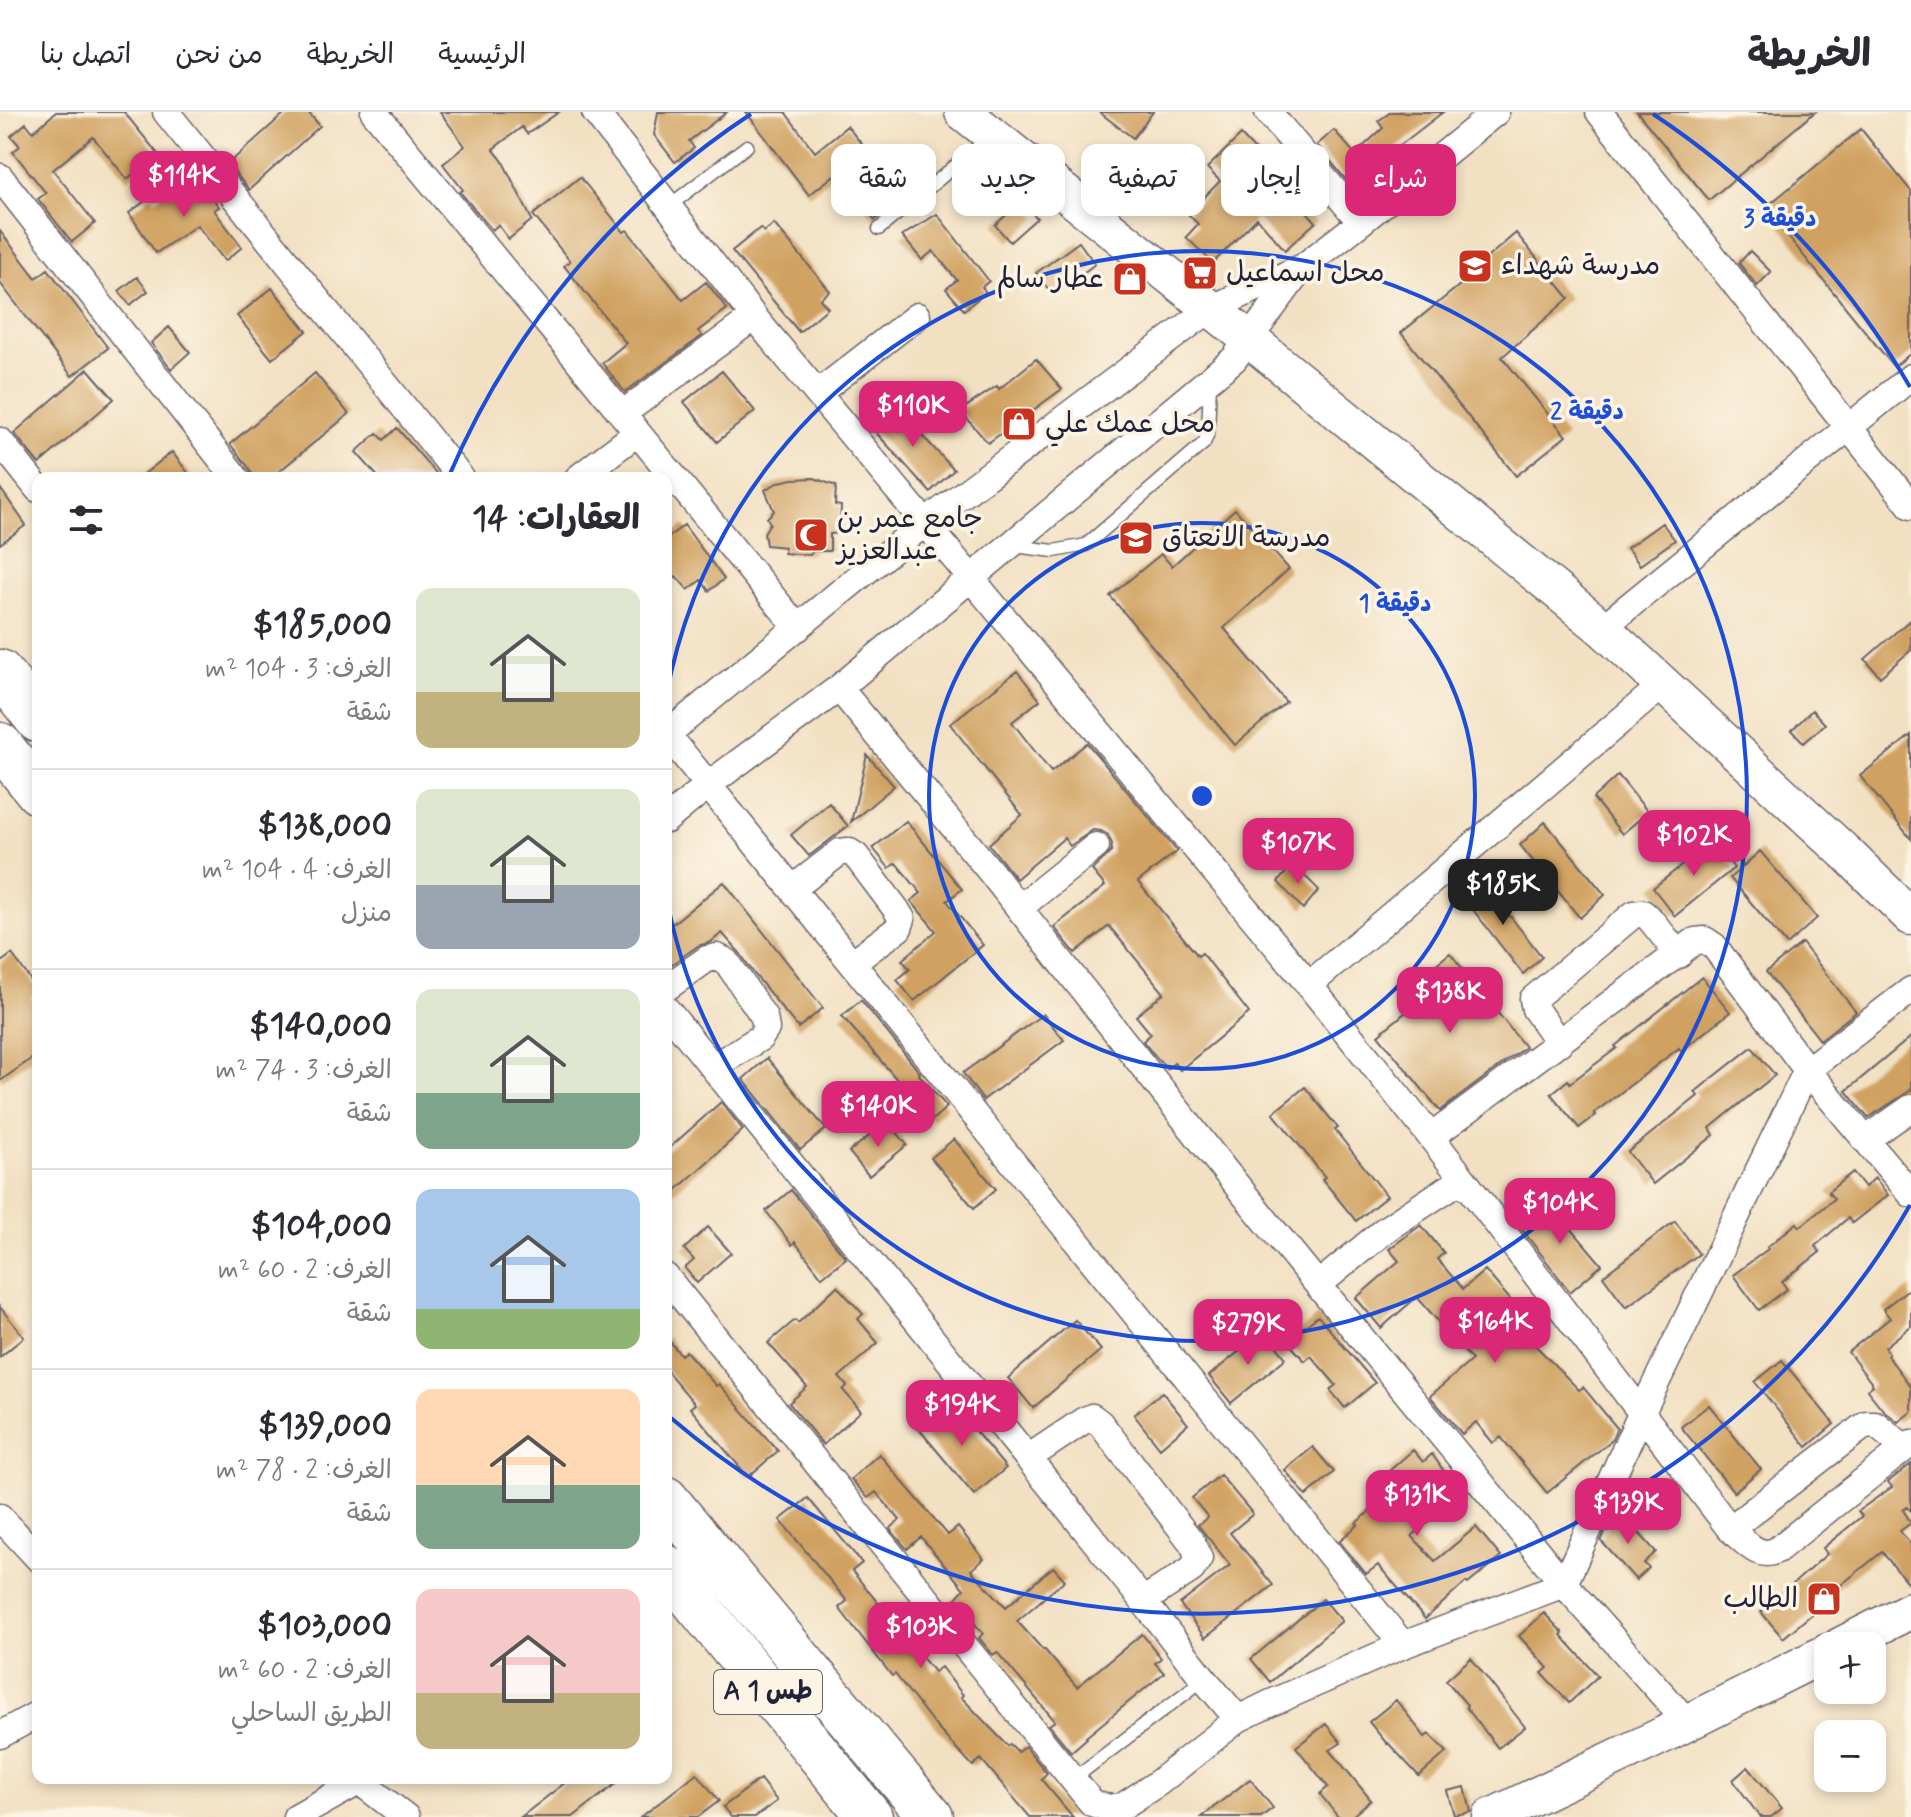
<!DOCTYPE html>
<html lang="ar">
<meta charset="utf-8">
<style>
:root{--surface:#fff;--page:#f2f2f3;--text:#2b2b33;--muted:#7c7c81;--line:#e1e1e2;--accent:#db2777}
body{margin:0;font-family:Mynerve,"Playpen Sans Arabic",sans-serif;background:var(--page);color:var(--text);direction:rtl;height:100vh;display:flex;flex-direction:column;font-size:30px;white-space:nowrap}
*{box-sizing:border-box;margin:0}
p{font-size:26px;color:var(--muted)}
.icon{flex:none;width:44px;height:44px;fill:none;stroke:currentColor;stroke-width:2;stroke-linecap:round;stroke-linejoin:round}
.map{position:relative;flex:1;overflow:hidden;direction:ltr}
.panel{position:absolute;left:32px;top:360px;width:640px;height:1312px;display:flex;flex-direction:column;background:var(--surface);border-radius:16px;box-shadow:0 4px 12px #0003;direction:rtl}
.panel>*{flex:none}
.guide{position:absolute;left:696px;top:32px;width:760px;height:72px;direction:rtl;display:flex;gap:16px}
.tools{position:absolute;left:1814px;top:1520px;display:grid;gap:16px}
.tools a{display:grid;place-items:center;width:72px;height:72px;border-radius:16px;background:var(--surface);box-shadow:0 4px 12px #0003;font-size:40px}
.price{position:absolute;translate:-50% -68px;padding:0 18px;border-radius:16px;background:var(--accent);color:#fff;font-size:26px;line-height:52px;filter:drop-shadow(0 2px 4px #0008)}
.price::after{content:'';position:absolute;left:50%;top:48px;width:24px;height:18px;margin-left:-12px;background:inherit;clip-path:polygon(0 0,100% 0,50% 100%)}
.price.selected{background:#222;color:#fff}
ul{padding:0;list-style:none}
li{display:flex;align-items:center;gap:24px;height:200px;padding:0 32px}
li+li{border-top:2px solid var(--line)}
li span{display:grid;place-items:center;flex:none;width:224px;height:160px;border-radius:16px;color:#555}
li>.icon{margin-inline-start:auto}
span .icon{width:96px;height:96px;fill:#fffc;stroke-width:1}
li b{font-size:34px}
h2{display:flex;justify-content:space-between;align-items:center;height:96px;padding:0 32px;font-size:34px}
.pill{padding:0 28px;border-radius:16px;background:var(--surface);box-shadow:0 4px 12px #0003;font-size:28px;line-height:72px}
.pill.selected{background:var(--accent);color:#fff}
header{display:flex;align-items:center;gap:48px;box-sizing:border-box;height:112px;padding:0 40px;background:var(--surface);border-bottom:2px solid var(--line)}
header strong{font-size:38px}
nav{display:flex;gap:44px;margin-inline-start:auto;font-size:28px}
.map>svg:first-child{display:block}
</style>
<header>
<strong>الخريطة</strong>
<nav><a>الرئيسية</a><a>الخريطة</a><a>من نحن</a><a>اتصل بنا</a></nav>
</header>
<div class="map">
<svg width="1911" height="1705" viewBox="0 0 1911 1705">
<rect width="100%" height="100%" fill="#fcf5e5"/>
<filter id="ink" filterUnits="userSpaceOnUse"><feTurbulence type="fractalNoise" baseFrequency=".0125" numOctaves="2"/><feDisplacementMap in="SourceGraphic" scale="16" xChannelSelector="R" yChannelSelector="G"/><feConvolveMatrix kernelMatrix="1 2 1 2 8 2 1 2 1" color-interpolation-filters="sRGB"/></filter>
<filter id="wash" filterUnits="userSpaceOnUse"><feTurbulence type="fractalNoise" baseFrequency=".006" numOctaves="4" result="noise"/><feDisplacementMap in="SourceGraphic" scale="32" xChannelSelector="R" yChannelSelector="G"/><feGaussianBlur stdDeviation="1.8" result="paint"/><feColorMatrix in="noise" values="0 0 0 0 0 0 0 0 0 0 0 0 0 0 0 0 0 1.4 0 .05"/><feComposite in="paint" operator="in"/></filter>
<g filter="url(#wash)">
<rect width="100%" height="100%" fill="#f2e0c2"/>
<g id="blocks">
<!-- building -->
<path fill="#d0a160" d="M56,0H124L158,42L127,67L93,25L53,58L95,111L72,130L38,87L46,81L13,40L20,34L11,24L26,11L33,20Z
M286,0H308L320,14L249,78L228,52Z
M440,0H559L527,22L522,15L493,37L502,48L532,108L509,127L498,113L492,118L460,80L463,78L443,52L465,34Z
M658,0H727L689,29L694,36L675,50L654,23Z
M746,0H785L815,40L847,14L904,84L875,108L837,61L809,83Z
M1099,0H1153L1133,26Z
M1391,0H1443L1390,41L1395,46L1357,81L1317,33L1334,18L1355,42L1383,16L1378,9Z
M1637,0H1815L1709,88Z
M1861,17L1911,79V241L1894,255L1765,96Z
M1241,23L1269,53L1267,54L1316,110L1285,138L1257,106L1213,151L1186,125L1198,112L1188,102L1220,69L1207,56Z
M580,65L624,120L627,118L683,188L706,170L727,197L698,219L702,224L625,280L602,251L626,231L564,154L570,149L533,103Z
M185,67L191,75L200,68L219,95L214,98L242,135L225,149L197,113L156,141L129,101L152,84L155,88Z
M1022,89L1037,106L1010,130L995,113Z
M937,102L989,169L982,175L986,180L964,198L946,177L957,168L933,139L922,148L902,124Z
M774,112L830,179L820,187L828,196L799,220L732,139L760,116L764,120Z
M0,119L36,166L48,157L108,236L72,264L0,171Z
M1516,121L1569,186L1502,245L1566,324L1516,364L1401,221L1471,164L1468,162Z
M1079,130L1095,152L1053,183L1036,161Z
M1750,139L1771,160L1757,174L1739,151Z
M137,165L148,179L130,193L119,179Z
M272,176L307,219L272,247L237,204Z
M169,215L190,240L171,257L151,231Z
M1036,247L1062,277L988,331L960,299L997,274L999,277Z
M88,257L114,287L39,352L14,321Z
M722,259L755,299L717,330L684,290Z
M315,261L349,302L271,366H254L249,356L230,332Z
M899,298L954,358L930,380L871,315L889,299L894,304Z
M397,316L440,366H379L356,340L377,321L384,328Z
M172,340L192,366H139Z
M814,366L836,374L835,393L841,394L840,421L830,422V439H813L810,443L784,441L785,435L766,433L764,421L770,411L767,406L774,399L765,378L779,370L793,367Z
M0,376L26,413L0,432Z
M1235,397L1289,457L1224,516L1286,590L1235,633L1110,484L1161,442L1172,454Z
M1662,411L1675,428L1640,453L1627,436Z
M684,413L724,467L709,479L701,468L688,478L676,464L666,471V427Z
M1911,507V538L1880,565L1865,547Z
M1017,559L1040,588L1012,610L1051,660L1087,631L1177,739L1138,770L1198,844L1202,841L1249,901L1180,958L1174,951L1167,957L1151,939L1143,929L1151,922L1136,904L1164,881L1109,814L1075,841L1054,815L1105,774L1092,758L1111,740L1112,732L1108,723L1101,719L1093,718L1070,734L1064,726L1016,767L989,732L1022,703L950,612Z
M1812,598L1825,612L1804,631L1792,618Z
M1911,623V727L1860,664Z
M867,643L894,674L851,710Z
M1618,663L1648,700L1622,722L1593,686Z
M829,691L848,714L809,744L791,723Z
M906,709L962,777L947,789L983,833L914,889L897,868L910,857L902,848L936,819L911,789L921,781L896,751L889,756L873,736Z
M1545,710L1605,783L1580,806L1520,733Z
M1713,729L1734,756L1675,804L1653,776Z
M1760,739L1817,806L1787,833L1730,766Z
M1293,752L1319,778L1303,797L1278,770Z
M1482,768L1542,845L1523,862L1464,786Z
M724,770L823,896L798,916L755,863L740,841L722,821L711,830L698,834L669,854L666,850V817Z
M1802,831L1856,900L1820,928L1766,860Z
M1450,841L1525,935L1440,999L1378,923L1422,887L1411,873Z
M12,842L38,878L31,885L38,895V942L0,969V851Z
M1702,865L1730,900L1681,939L1679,936L1594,1001L1596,1003L1579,1016L1551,982L1568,968L1570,971L1617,936L1615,934Z
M861,888L920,961L919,963L947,995L932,1008L842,904Z
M1043,902L1064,928L983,988L963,961Z
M1911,925V978L1868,1006L1846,979Z
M1752,935L1775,963L1710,1016L1714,1023L1653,1072L1628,1040L1698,984L1695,980Z
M767,946L826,1017L800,1038L743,967Z
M1305,975L1338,1016L1335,1018L1387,1084L1356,1109L1322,1067L1325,1065L1273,1001Z
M721,990L743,1018L666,1087V1039Z
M888,1009L907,1033L869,1064L849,1040Z
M954,1027L996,1077L974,1096L931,1046Z
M1853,1060L1865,1075L1875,1066L1888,1083L1852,1111L1848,1106L1815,1134L1820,1140L1782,1170L1787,1177L1759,1198L1733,1163L1768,1137L1767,1135L1797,1111L1800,1115L1834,1087L1828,1080Z
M791,1078L846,1146L822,1165L795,1130L792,1133L766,1099Z
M1547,1088L1602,1153L1570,1180L1518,1112Z
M1675,1109L1699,1142L1626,1195L1603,1164Z
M1421,1113L1444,1141L1437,1147L1463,1177L1485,1158L1542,1225L1534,1232L1579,1278L1583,1275L1617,1316L1612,1328L1547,1381L1501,1325L1493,1331L1476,1310L1462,1322L1430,1284L1472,1248L1417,1185L1381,1216L1356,1186L1399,1149L1389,1137Z
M708,1115L731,1141L697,1171L685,1156L694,1148L684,1137Z
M837,1174L863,1202L858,1207L878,1231L839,1265L847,1274L843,1278L861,1299L823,1333L789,1291L807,1275L768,1231L795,1208L798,1211Z
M1911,1175V1214L1885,1235L1889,1241L1887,1243L1911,1275V1300L1898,1310L1883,1298L1867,1278L1873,1273L1848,1240L1890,1206L1883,1197Z
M0,1195L24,1225L0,1245Z
M1318,1204L1375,1271L1345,1296L1330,1278L1336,1273L1311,1244L1305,1249L1287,1229Z
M1075,1208L1101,1238L1033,1296L1008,1266Z
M1264,1219L1286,1246L1231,1291L1209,1264Z
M666,1225L681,1243L686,1239L716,1274L719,1272L778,1339L748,1365L690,1296L695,1292L666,1258Z
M1782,1248L1834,1312L1807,1335L1755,1270Z
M1162,1280L1188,1312L1160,1336L1134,1303Z
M950,1289L1006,1356L974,1383L918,1316Z
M1709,1293L1761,1357L1734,1380L1681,1315Z
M1313,1335L1334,1360L1306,1384L1285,1358Z
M1413,1338L1423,1350L1432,1342L1450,1368L1448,1393L1412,1424L1435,1449L1476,1415L1501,1445L1468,1472L1466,1470L1425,1507L1378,1453L1366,1462L1339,1429L1358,1413L1356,1411L1401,1373L1389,1359Z
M879,1342L948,1423L958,1415L984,1447L971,1458L1006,1495L1053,1455L1065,1468L1017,1509L1043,1538L1044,1537L1077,1575L1142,1522L1161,1546L1155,1551L1164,1561L1086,1625L1087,1626L1071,1640L1049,1613L1055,1609L997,1540L993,1543L979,1526L983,1521L953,1489L964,1477L921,1425L907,1437L890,1417L900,1408L876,1380L868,1386L851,1367Z
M1911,1352V1399L1907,1395L1903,1398L1911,1411L1900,1419L1911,1433V1475L1882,1440L1826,1485L1829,1488L1783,1526L1761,1500L1827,1442L1823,1436L1862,1404L1858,1399L1892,1375L1888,1370Z
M1220,1363L1253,1402L1230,1421L1273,1473L1205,1526L1180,1492L1230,1453L1198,1413L1208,1405L1192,1386Z
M808,1386L862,1451L852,1459L934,1560L941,1555L963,1583L961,1585L1008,1634L1010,1632L1018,1640L1025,1634L1047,1661L1041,1667L1073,1705H1030L981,1647L973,1654L938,1617L895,1562L892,1564L839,1496L847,1489L780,1408Z
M1622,1402L1656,1440L1644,1451L1649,1456L1636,1468L1601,1429L1607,1416Z
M1323,1487L1342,1509L1270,1570L1251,1547Z
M1544,1501L1563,1521L1561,1523L1598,1564L1569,1591L1542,1561L1548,1556L1519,1524Z
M1471,1546L1525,1615L1498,1636L1466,1595L1467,1593L1446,1568Z
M1396,1588L1425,1625L1429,1622L1447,1640L1419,1664L1388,1631L1387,1632L1369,1610Z
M1326,1612L1341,1631L1330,1638L1371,1688L1351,1705H1338L1320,1682L1328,1675L1296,1635Z
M1748,1655L1782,1696L1771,1705H1760L1733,1668Z
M697,1661L719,1689L698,1705H641Z
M571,1666H623L573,1705H521Z
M760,1667L777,1689L755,1705H731L723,1695Z
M1250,1667L1273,1696L1261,1705H1201Z
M1465,1675L1471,1700L1454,1703L1447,1679Z"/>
</g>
</g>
<g filter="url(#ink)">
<use href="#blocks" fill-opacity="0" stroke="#6b646a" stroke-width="2"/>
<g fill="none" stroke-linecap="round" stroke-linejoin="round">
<defs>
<path id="lane" d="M669,94L747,34
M879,117L990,25
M1014,434L1054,439L1086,433L1204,331L1208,321L1210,271
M1073,1667L1204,1567"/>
<path id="street" d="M166,0L461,366
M374,0L798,516
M595,0L754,205L1309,873L1431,1025L1730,1417C1746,1430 1758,1448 1777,1438L1911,1331
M1268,0L1361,110
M1599,0L1911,394
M0,65L236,366
M818,281L917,204
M622,302L754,205
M0,329L38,377
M578,366L637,321
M1602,516L1911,265
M839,576L990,759L1226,1060L1318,1173L1564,1472L1688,1611
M666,621L1403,1533
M666,623L926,410L1210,197L1303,155L1361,110L1496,0
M666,708L708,673L839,576L1234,247L1301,157
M792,777L840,740L848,739L856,744L896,797L902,807L899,816L852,851
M1019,796L1096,734
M1309,873L1664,572
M666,876L707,847L717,845L727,850L764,905L766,917L760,926L713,955
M666,897L1143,1489L1204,1567L1238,1607
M1559,931L1535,897L1533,887L1634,802L1643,801L1650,807L1679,843
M1431,1025L1695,829L1705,828L1714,834L1807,958L1911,1082
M1865,1028L1911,996
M666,1165L1092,1691L1108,1696L1123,1694L1158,1671L1238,1607L1271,1591L1403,1533L1564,1472L1641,1302L1807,958L1911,878
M1318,1173L1386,1117L1462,1067
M1028,1346L1083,1309L1092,1305L1100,1311L1193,1432L1199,1446L1192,1457L1143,1489
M0,1405L38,1446
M1730,1417L1866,1312H1875L1905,1336
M0,1623L38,1602
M355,1666L406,1705
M296,1705L360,1669"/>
<path id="secondary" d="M963,0L1249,227L1602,516L1848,743L1911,805
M1840,1534L1911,1498
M1491,1705L1657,1626L1828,1540"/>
<path id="highway" d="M0,560L38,608
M0,633L38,680
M666,1387L931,1705
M666,1455L870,1705"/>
</defs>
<!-- lane casing -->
<use href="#lane" stroke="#6b646a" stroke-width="15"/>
<!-- street casing -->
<use href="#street" stroke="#6b646a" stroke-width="29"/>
<!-- secondary casing -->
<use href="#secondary" stroke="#6b646a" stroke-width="39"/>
<!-- highway casing -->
<use href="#highway" stroke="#6b646a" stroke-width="47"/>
<!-- lane -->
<use href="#lane" stroke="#fff" stroke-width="12"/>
<!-- street -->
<use href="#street" stroke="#fff" stroke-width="26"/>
<!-- secondary -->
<use href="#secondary" stroke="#fff" stroke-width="36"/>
<!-- highway -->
<use href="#highway" stroke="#fff" stroke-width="44"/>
</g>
</g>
<!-- distance rings -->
<g fill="none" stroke="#1d4ed8" stroke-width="4">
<circle cx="1202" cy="684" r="273"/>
<path d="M666 585A545 545 0 1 1 666 783"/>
<path d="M1910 1093A818 818 0 0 1 671 1306M449 364A818 818 0 0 1 751 2M1653 2A818 818 0 0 1 1910 275"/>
</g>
<!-- icons -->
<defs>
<symbol id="school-square" viewBox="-11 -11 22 22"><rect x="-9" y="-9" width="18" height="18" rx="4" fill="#c8321e" stroke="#fcf5e5"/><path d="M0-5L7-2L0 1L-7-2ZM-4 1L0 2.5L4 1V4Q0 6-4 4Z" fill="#fff"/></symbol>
<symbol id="supermarket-square" viewBox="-11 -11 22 22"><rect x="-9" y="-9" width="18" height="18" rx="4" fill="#c8321e" stroke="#fcf5e5"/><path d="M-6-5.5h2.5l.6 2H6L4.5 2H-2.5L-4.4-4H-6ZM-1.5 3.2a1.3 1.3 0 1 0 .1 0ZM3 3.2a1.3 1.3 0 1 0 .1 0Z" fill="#fff"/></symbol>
<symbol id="shop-square" viewBox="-11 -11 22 22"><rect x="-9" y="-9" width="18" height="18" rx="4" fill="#c8321e" stroke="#fcf5e5"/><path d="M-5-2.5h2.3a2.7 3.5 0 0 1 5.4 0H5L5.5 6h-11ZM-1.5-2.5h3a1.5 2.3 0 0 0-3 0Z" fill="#fff"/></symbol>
<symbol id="mosque-square" viewBox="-11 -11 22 22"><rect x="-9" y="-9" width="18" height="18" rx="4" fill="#c8321e" stroke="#fcf5e5"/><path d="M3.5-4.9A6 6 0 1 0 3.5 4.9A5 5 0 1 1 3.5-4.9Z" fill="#fff"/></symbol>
</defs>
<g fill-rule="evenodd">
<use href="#school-square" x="1455" y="134" width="40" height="40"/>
<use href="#supermarket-square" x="1180" y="141" width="40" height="40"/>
<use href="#shop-square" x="1110" y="147" width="40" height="40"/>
<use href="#shop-square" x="999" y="292" width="40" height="40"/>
<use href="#mosque-square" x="791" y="403" width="40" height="40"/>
<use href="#school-square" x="1116" y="406" width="40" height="40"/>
<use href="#shop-square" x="1804" y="1467" width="40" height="40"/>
</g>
<g text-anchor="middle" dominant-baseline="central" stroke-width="7" stroke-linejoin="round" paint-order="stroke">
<!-- shield labels -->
<rect fill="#fcf5e5" stroke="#63616e" stroke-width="2" x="714" y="1558" width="108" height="44" rx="6"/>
<g font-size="26" font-weight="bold" fill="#22223b">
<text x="768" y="1580">A 1 طس</text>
</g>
<!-- poi labels -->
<g font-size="28" fill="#22223b" stroke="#fcf5e5" text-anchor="start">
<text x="1501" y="154">مدرسة شهداء</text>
<text x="1226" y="161">محل اسماعيل</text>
<text x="1104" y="167" text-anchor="end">عطار سالم</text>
<text x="1045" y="312">محل عمك علي</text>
<text x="837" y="407">جامع عمر بن<tspan x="837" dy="32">عبدالعزيز</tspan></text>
<text x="1162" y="426">مدرسة الانعتاق</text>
<text x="1798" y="1487" text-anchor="end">الطالب</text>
</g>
</g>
<circle cx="1202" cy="684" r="12" fill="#1d4ed8" stroke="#fcf5e5" stroke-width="4"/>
<g font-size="24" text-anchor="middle" font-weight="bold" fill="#1d4ed8" stroke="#fcf5e5" stroke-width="7" stroke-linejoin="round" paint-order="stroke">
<text x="1780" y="114">3 دقيقة</text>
<text x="1587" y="307">2 دقيقة</text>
<text x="1395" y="499">1 دقيقة</text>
</g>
</svg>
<div class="tools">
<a>+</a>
<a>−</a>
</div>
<b class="price" style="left:184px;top:107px">$114K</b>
<b class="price" style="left:913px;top:337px">$110K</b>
<b class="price" style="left:1694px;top:766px">$102K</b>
<b class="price" style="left:1298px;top:774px">$107K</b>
<b class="price selected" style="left:1503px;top:815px">$185K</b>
<b class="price" style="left:1450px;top:923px">$138K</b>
<b class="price" style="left:878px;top:1037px">$140K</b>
<b class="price" style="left:1560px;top:1134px">$104K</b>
<b class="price" style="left:1495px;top:1253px">$164K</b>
<b class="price" style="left:1248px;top:1255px">$279K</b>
<b class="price" style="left:962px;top:1336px">$194K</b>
<b class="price" style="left:1417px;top:1426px">$131K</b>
<b class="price" style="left:1628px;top:1434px">$139K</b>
<b class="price" style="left:921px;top:1558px">$103K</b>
<div class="guide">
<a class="pill selected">شراء</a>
<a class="pill">إيجار</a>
<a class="pill">تصفية</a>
<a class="pill">جديد</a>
<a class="pill">شقة</a>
</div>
<section class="panel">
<h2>العقارات: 14<svg class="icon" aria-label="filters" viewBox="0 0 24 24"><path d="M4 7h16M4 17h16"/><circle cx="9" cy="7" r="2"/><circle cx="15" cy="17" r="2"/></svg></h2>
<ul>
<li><span style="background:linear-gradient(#dfe7d0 65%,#c2b280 0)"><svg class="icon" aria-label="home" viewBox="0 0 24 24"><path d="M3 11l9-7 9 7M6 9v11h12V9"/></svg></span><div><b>$185,000</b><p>الغرف: 3 · 104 m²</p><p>شقة</p></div></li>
<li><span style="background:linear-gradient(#dfe7d0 60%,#9aa5b1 0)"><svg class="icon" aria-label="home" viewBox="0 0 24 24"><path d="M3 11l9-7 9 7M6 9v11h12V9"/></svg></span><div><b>$138,000</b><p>الغرف: 4 · 104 m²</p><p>منزل</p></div></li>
<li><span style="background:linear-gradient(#dfe7d0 65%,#7fa58c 0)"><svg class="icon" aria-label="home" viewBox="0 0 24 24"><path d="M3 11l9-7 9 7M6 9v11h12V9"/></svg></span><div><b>$140,000</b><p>الغرف: 3 · 74 m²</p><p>شقة</p></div></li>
<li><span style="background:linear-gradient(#a9c7e8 75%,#8fb573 0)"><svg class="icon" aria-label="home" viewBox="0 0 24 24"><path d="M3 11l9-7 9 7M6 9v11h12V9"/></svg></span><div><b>$104,000</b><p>الغرف: 2 · 60 m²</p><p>شقة</p></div></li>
<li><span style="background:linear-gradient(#ffd9b3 60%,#7fa58c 0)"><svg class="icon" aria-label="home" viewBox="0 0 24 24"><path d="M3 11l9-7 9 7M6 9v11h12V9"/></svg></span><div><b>$139,000</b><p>الغرف: 2 · 78 m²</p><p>شقة</p></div></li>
<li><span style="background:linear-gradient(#f6c9c9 65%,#c2b280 0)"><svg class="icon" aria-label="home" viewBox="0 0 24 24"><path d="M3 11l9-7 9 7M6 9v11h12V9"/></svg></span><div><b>$103,000</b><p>الغرف: 2 · 60 m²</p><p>الطريق الساحلي</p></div></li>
</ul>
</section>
</div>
